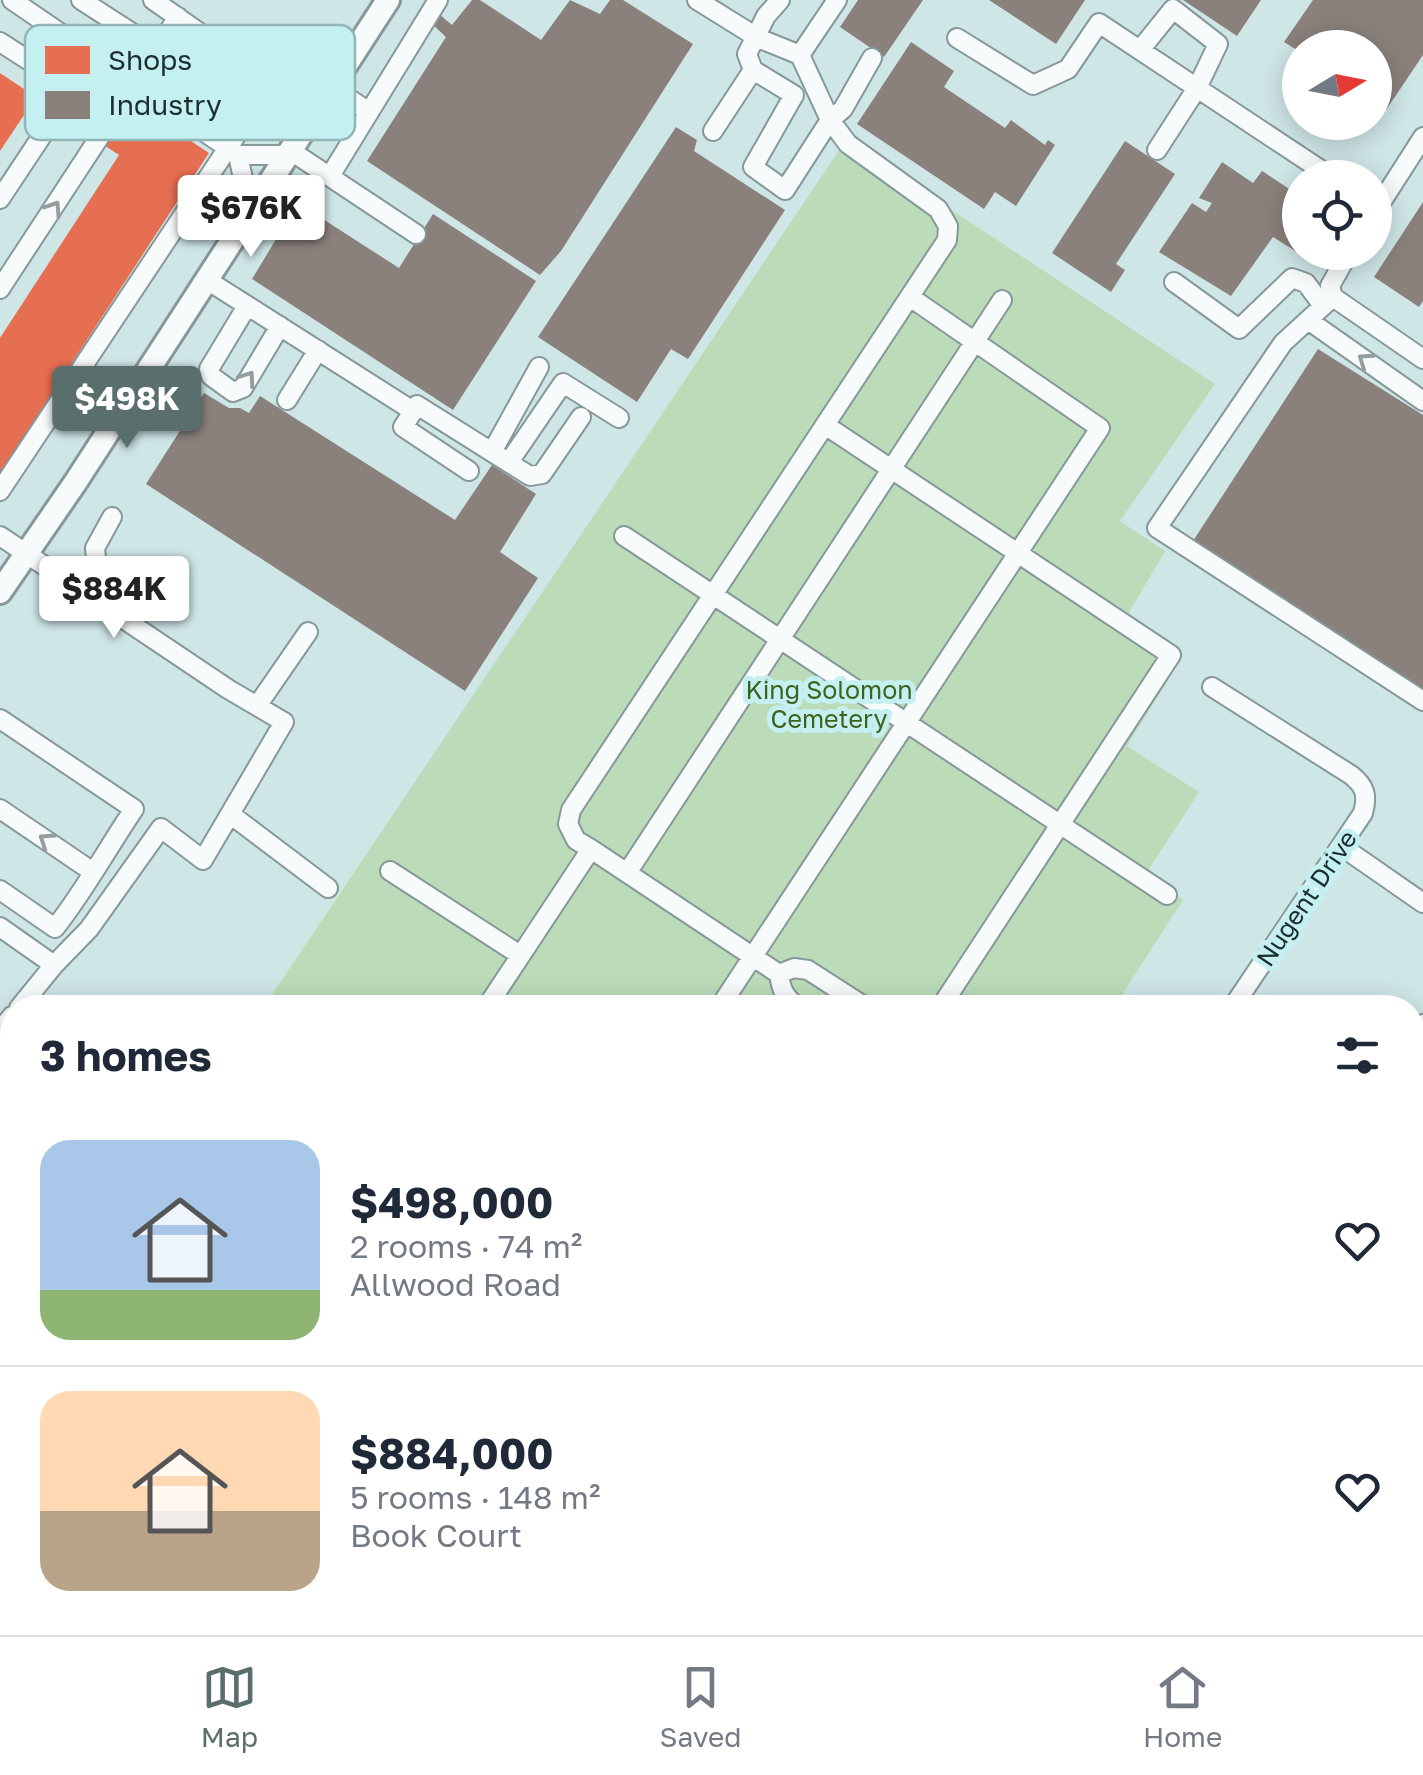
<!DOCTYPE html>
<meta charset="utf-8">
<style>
:root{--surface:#fff;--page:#f6f6f7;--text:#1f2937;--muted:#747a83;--line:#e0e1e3;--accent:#5b6e6e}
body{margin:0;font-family:"Golos Text",sans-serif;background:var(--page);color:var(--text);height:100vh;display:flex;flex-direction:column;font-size:38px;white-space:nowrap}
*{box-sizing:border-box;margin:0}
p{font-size:32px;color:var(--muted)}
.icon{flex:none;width:55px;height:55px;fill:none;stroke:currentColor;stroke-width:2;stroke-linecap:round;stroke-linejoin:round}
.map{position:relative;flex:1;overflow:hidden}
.drawer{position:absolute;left:0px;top:995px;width:1425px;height:640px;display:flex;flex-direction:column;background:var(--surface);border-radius:40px 40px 0 0;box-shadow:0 5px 25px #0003}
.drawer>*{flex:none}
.needle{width:65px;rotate:80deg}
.tools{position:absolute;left:1282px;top:30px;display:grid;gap:20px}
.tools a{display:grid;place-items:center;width:110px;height:110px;border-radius:50%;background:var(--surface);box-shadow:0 5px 25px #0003;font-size:50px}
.price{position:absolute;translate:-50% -85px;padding:0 22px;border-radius:10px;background:#fff;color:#222;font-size:32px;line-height:65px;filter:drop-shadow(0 2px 5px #0008)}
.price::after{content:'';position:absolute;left:50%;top:60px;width:30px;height:22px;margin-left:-15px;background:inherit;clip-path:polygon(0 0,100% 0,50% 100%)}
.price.selected{background:var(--accent);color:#fff}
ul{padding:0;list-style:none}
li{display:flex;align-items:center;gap:30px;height:250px;padding:0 40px}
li+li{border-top:2px solid var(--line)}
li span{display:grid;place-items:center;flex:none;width:280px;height:200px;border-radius:30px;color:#555}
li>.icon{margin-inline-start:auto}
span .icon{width:120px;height:120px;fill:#fffc;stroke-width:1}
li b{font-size:42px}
h2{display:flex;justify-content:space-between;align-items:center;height:120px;padding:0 40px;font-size:42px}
.tabs{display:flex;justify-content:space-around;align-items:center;height:140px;border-top:2px solid var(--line);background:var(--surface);font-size:28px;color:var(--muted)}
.tabs a{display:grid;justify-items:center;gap:5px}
.tabs .selected{color:var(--accent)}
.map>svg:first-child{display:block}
</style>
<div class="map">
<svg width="1423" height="1635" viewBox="0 0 1423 1635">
<rect width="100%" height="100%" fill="#cfe6e7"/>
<!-- green -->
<path fill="#bcdcb9" d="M846,140L1215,384L1120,521L1165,551L1126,618L1183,656L1127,746L1199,792L1145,875L1183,900L1114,1007L263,1008Z
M0,1103L12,1111V1477L0,1470Z
M0,1504L12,1510V1622L244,1623L263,1632L261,1635H0Z
M311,1623H845L837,1635H336Z"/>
<!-- shops -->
<path fill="#e76f51" d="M0,73L36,97L0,151Z
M132,102L209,153L0,473V338L119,155L104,145Z"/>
<!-- industry -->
<path fill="#8a817c" d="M472,0H480L541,40L570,0L600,14L610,0H623L693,44L561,251L540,275L367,161L446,37L432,24L439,14L452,25Z
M858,0H923L884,57L840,27Z
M989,0H1085L1056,44Z
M1183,0H1261L1237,36Z
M1313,0H1423V55L1386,110L1375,102V48H1300V52L1284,42Z
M911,42L954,71L944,87L1005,128L1011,120L1045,145L1048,140L1055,145L1016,206L995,192L984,209L857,124Z
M676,127L697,140L694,151L785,210L688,359L671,349L637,402L538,337Z
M1125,141L1175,174L1116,264L1125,270L1111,292L1052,253Z
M1222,162L1253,183L1262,171L1300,196V254L1273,237L1231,296L1159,252L1192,203L1206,212L1212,203L1199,198Z
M1423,202V301L1419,307L1374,277Z
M298,203L399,268L433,214L536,281L453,410L252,279Z
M1318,349L1423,415V693L1193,541Z
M204,393L229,408H240L249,413L260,396L455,520L492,465L536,494L500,552L538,578L465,691L146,484Z"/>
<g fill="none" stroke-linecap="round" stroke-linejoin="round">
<defs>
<path id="minor" d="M12,0L238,155H288
M81,0L157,49
M697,0L758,38L800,55
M780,0L766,16L747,54L753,70L794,95L753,167L785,190L830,120L800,55
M957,38L1033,85L1068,69L1099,23L1333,178
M0,42L73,89
M1140,50L1173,9L1218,44L1197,88L1157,150
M800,55L837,0
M332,87L369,112
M713,131L753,70
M291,151L416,234
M238,155L250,212
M330,176L438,0
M0,199L73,89L98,57
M1375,212L1423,137
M1349,252L1330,286L1333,297L1423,359
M207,280L413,411
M1174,282L1239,329L1292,278L1306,283L1323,306
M0,289L178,17
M1333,297L1283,343L1157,528L1423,701
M247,306L209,369L211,376L233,392L243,388L280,326
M1308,320L1423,401
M287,400L318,350
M825,425L1171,655L940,1008
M492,452L539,367
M509,462L563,383L619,418
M469,471L403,427L417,405L530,476L542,474L581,417
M0,491L271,83L153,0
M0,536L228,689L284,722L203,860L161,828L89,929L54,965L0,927
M624,536L1167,895
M83,592L97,569L95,548L112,517
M1212,687L1351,775C1365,786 1368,795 1363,813L1232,1008
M257,706L308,632
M0,719L134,809C107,849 85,890 55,928L0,890
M0,809L93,872
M230,814L328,888
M1341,846L1423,903
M591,849L779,974
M390,871L520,955
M627,873L1002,300
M779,974L794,968L808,970L867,1008
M779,974C781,990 785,998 799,1008
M19,1008L54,965
M486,1008L591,849L576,840L568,824L571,810L947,240L948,226L938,209L848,144L830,120L843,109L872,58
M719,1008L1100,428L910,297
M0,1031L12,1016
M1412,1040L1423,1024
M0,1302L12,1310
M1412,1341L1423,1326
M1412,1483L1423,1490
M0,1488L12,1494
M279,1622L304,1635
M682,1622L701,1635
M856,1635L857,1634
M1015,1635L1023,1622
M1217,1635L1225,1622"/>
<path id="major" d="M0,592L75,483L388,0"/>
</defs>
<!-- minor casing -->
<use href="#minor" stroke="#869899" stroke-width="22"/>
<!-- major casing -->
<use href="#major" stroke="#869899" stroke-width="28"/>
<!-- minor -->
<use href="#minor" stroke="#f8fbfb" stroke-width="18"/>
<!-- major -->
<use href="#major" stroke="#f8fbfb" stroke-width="22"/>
</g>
<!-- one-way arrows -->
<defs><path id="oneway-chevron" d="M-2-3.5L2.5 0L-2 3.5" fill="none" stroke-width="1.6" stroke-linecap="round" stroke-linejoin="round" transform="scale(2.5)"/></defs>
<g stroke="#959e9e">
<use href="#oneway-chevron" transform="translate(54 208) rotate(-57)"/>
<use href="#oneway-chevron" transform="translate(1365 360) rotate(-145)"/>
<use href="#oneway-chevron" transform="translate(248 378) rotate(-55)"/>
<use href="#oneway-chevron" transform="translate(46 840) rotate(-146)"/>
</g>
<g text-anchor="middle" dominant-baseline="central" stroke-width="10" stroke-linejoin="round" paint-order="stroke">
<!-- park labels -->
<g font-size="25" fill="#3d621e" stroke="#c5f0f1">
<text x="829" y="689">King Solomon<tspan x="829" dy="29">Cemetery</tspan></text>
</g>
<!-- street labels -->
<g font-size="25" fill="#1c2d2d" stroke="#c5f0f1">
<text transform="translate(1306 898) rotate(-56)">Nugent Drive</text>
</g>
</g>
<!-- legend -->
<rect x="25" y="25" width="330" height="115" rx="15" fill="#c5f0f1" stroke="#92b6b6" stroke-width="2.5"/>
<rect x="45" y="46" width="45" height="28" fill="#e76f51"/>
<rect x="45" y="91" width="45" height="28" fill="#8a817c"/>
<g font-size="28" fill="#1c2d2d">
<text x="108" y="70">Shops</text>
<text x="108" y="115">Industry</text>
</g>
</svg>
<div class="tools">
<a><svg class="needle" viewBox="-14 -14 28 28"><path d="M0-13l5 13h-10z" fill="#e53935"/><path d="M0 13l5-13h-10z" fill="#747a83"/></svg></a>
<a><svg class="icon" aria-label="locate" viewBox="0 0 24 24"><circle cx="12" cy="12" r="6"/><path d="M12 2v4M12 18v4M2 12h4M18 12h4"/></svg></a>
</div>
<b class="price" style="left:251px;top:260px">$676K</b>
<b class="price selected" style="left:127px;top:451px">$498K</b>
<b class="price" style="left:114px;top:641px">$884K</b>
<section class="drawer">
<h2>3 homes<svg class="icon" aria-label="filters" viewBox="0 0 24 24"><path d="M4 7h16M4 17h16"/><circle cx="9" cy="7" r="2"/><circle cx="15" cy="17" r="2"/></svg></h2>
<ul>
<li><span style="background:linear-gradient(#a9c7e8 75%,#8fb573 0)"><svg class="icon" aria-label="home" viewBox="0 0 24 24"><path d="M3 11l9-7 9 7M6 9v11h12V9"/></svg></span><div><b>$498,000</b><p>2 rooms · 74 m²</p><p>Allwood Road</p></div><svg class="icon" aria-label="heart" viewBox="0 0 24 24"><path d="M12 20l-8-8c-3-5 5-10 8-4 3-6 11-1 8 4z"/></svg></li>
<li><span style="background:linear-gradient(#ffd9b3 60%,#b9a48a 0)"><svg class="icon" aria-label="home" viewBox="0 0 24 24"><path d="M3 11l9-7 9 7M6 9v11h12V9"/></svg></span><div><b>$884,000</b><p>5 rooms · 148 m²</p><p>Book Court</p></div><svg class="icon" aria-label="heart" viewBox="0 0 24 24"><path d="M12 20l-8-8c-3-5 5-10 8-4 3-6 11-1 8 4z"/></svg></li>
</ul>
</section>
</div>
<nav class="tabs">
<a class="selected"><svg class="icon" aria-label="map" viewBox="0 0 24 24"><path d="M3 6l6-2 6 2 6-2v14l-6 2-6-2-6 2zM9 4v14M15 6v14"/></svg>Map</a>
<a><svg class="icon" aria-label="saved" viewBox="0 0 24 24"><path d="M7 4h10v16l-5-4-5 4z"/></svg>Saved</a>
<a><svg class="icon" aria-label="home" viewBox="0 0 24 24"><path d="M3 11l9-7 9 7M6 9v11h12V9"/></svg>Home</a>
</nav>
